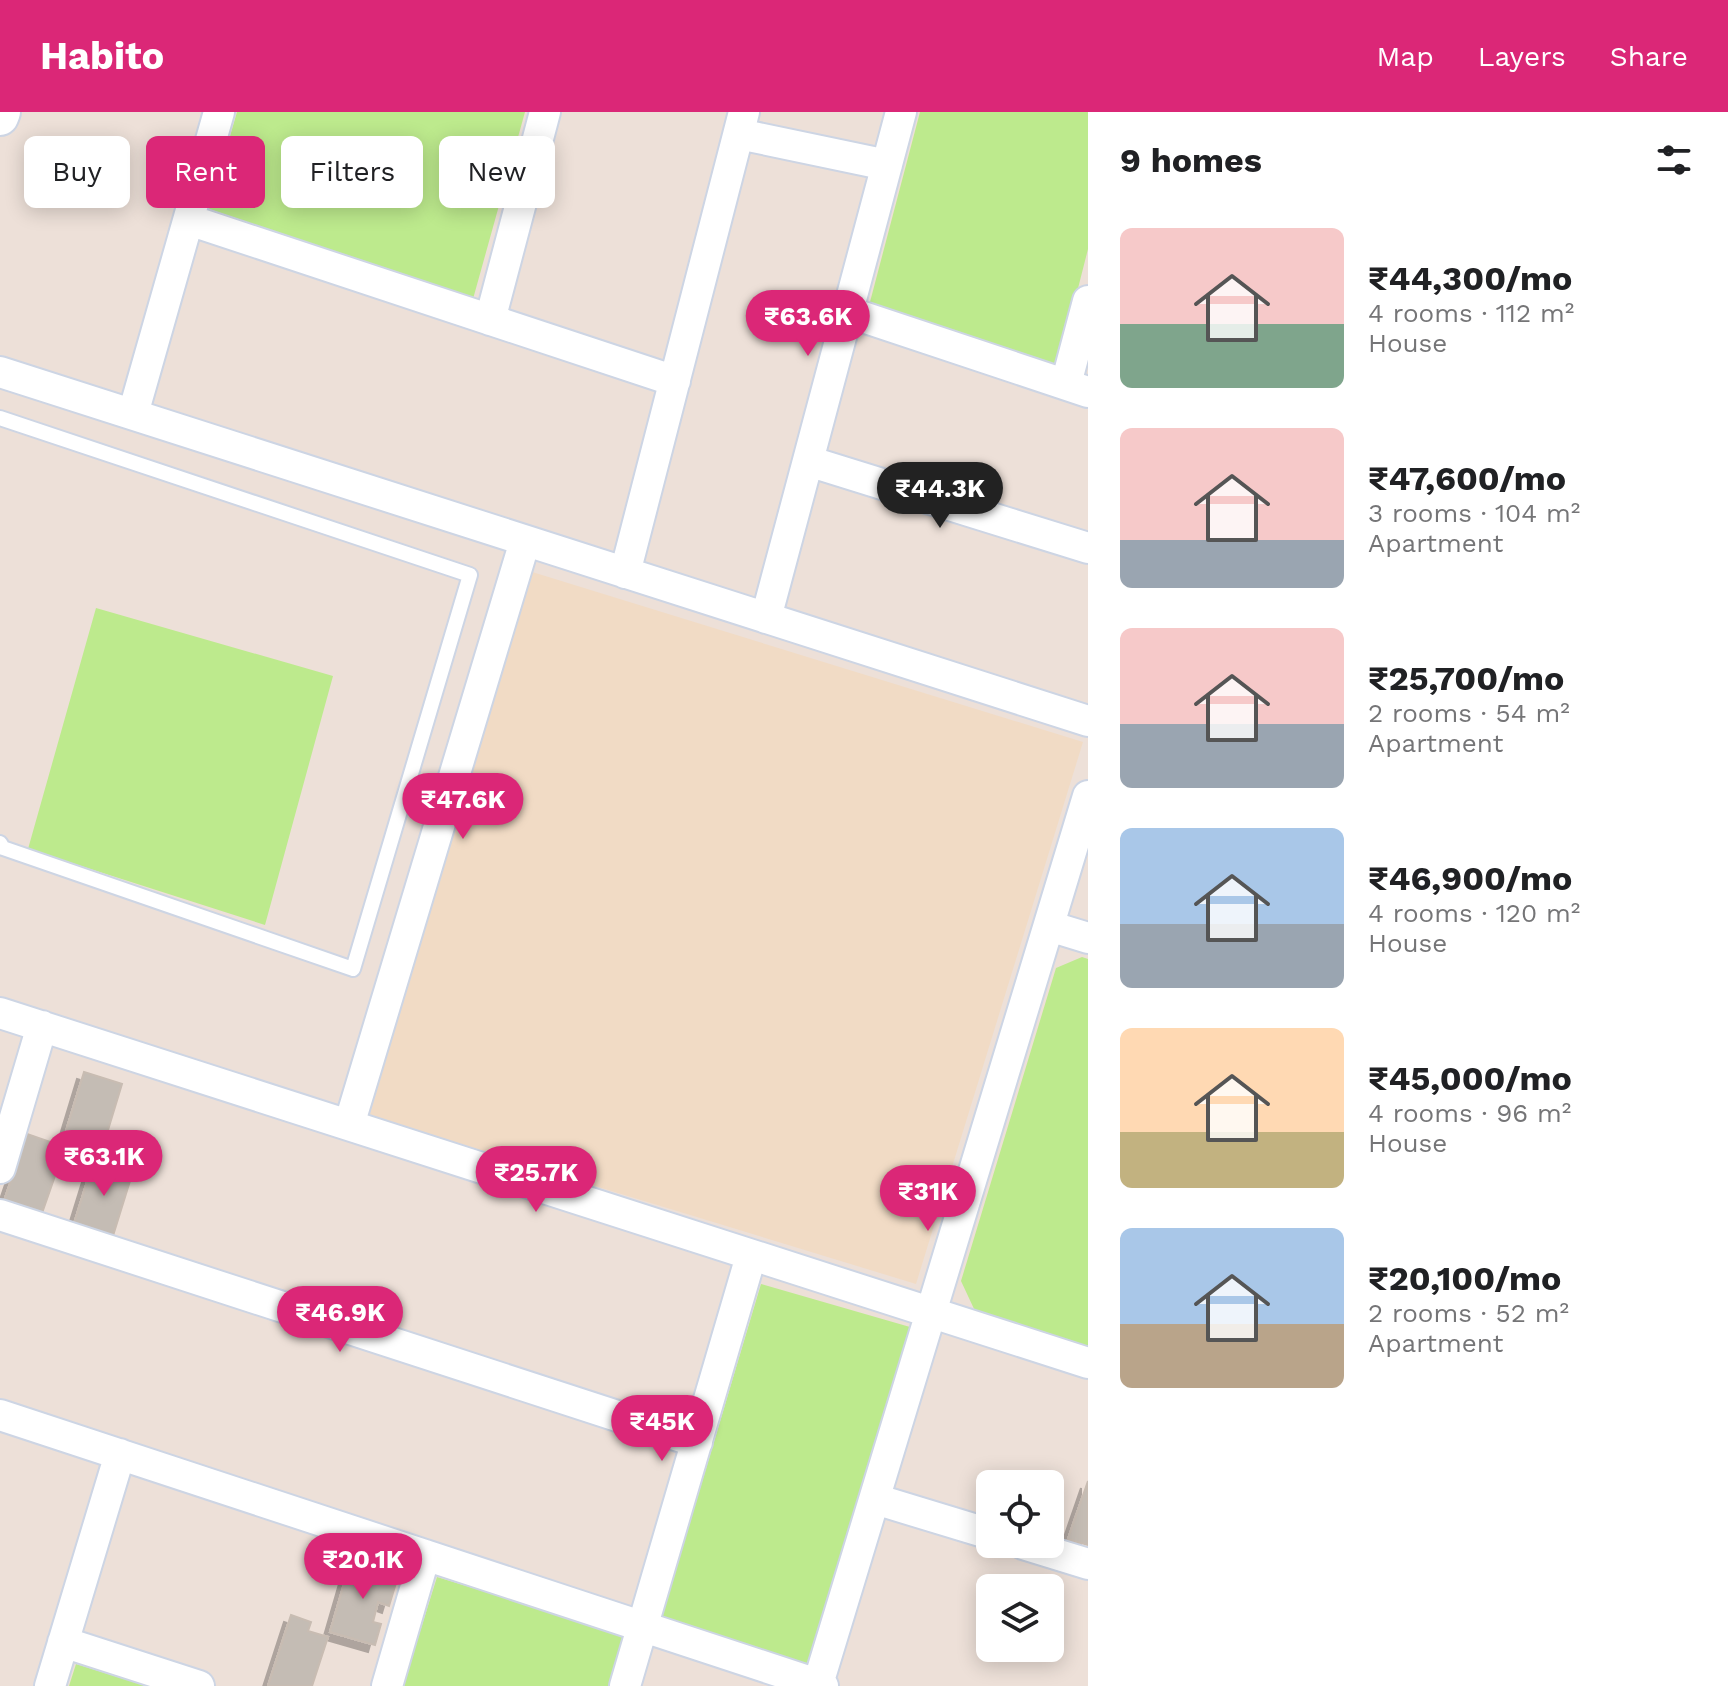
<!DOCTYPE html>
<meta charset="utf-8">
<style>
:root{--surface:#fff;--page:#f2f2f2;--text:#202124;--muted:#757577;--accent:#db2777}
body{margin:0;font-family:"Work Sans",sans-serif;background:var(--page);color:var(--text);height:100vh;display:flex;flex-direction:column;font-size:30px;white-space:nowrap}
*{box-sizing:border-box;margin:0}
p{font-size:26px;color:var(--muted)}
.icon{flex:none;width:44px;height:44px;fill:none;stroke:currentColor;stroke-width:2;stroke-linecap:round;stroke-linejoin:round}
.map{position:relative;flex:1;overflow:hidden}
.drawer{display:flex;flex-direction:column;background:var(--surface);width:640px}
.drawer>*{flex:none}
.guide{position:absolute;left:24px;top:24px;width:760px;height:72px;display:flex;gap:16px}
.tools{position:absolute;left:976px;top:1358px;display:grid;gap:16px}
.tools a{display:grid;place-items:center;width:88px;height:88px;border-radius:12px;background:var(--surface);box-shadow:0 4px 20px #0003;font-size:40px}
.price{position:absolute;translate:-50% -68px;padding:0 18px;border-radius:28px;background:var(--accent);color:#fff;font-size:26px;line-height:52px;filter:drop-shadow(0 2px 4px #0008)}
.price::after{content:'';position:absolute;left:50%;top:48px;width:24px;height:18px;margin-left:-12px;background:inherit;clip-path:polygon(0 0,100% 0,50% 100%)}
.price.on{background:#222;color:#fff}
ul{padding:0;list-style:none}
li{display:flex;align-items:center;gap:24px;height:200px;padding:0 32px}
li span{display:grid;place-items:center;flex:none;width:224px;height:160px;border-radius:12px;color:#555}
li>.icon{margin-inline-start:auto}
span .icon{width:96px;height:96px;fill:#fffc;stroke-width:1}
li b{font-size:34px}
h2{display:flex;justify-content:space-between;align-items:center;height:96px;padding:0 32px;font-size:34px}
.chip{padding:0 28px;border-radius:12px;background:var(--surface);box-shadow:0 4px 20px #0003;font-size:28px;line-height:72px}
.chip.on{background:var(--accent);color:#fff}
header{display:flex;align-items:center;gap:48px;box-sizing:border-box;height:112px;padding:0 40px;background:var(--accent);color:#fff}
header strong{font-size:38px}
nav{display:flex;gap:44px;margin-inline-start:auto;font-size:28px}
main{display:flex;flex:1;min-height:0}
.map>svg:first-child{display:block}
</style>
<header>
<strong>Habito</strong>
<nav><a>Map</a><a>Layers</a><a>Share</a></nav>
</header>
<main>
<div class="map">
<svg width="1088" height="1574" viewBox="0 0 1088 1574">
<defs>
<filter id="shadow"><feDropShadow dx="-7" dy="7" stdDeviation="0" flood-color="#0004"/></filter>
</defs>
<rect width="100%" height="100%" fill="#ede0d8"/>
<!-- education -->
<path fill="#f1dbc5" d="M529,459L1083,630L916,1172L369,1005Z"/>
<!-- green -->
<path fill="#bdea8d" d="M237,0H525L473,187L209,97Z
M920,0H1088V137L1058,255L870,190Z
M96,496L333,564L265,813L28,737Z
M1082,845L1088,847V1234L975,1199L961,1169L1056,856Z
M761,1172L910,1215L812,1555L662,1504Z
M437,1465L630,1524L614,1574H403Z
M76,1552L147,1574H69Z"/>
<!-- building -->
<path fill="#c4bcb4" stroke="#c8bcb2" stroke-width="2" filter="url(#shadow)" d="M84,960L122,972L101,1041L63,1029Z
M27,1022L65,1035L41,1104L3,1092Z
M95,1044L134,1056L112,1127L73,1115Z
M1088,1369V1433L1068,1427Z
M351,1448L399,1461L389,1494L378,1490L373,1510L381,1512L375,1533L330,1520Z
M291,1503L311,1510L308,1519L328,1525L312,1574H268Z"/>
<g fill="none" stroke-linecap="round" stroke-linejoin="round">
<defs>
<path id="service" d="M0,306L470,463L353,857L3,736L0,731"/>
<path id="minor" d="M739,22L887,53
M189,108L675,269
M848,200L1088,280
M490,208L545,0
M0,260L1088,609
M1066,272L1088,189
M133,302L219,0
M808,349L1088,436
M625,461L744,0
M766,506L901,0
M1049,814L1088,826
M0,901L1088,1251
M349,1013L525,429
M0,1056L42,914
M0,1103L697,1330
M0,1303L823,1574
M875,1387L990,1422
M1023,1432L1088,1452
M63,1530L199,1574
M818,1572L1088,684
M50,1574L120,1342
M387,1574L425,1443
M625,1574L751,1144"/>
<path id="tertiary" d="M0,5L2,0"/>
</defs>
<!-- service casing -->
<use href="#service" stroke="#cdd5e4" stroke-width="18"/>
<!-- minor casing -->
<use href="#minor" stroke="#cdd5e4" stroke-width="34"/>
<!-- tertiary casing -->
<use href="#tertiary" stroke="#cdd5e4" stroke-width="40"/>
<!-- service -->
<use href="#service" stroke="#fff" stroke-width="14"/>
<!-- minor -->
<use href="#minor" stroke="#fff" stroke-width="30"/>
<!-- tertiary -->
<use href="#tertiary" stroke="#fff" stroke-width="36"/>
</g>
</svg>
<div class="tools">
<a><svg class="icon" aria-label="locate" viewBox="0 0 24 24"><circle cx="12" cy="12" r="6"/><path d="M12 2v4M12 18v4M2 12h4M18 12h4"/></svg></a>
<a><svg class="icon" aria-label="layers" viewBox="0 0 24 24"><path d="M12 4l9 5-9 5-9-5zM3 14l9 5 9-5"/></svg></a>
</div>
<b class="price" style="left:808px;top:246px">₹63.6K</b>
<b class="price on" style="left:940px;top:418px">₹44.3K</b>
<b class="price" style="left:463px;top:729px">₹47.6K</b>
<b class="price" style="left:104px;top:1086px">₹63.1K</b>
<b class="price" style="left:536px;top:1102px">₹25.7K</b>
<b class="price" style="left:928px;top:1121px">₹31K</b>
<b class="price" style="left:340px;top:1242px">₹46.9K</b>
<b class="price" style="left:662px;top:1351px">₹45K</b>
<b class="price" style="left:363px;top:1489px">₹20.1K</b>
<div class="guide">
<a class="chip">Buy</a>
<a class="chip on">Rent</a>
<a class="chip">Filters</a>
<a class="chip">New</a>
</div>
</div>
<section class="drawer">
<h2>9 homes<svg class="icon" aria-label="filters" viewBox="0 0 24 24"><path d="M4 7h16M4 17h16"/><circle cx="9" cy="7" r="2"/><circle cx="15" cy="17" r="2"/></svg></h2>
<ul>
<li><span style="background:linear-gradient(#f6c9c9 60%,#7fa58c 0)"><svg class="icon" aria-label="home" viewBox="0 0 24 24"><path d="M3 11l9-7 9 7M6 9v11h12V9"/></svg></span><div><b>₹44,300/mo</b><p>4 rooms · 112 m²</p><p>House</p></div></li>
<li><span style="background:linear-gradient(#f6c9c9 70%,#9aa5b1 0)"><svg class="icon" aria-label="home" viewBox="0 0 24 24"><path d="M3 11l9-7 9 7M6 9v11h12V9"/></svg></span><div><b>₹47,600/mo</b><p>3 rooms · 104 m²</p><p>Apartment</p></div></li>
<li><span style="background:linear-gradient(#f6c9c9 60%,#9aa5b1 0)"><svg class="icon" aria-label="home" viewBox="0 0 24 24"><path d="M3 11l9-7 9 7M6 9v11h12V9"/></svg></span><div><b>₹25,700/mo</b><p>2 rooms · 54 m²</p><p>Apartment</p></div></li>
<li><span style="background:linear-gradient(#a9c7e8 60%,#9aa5b1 0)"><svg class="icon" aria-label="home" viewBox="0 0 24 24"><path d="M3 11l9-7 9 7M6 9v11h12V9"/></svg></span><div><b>₹46,900/mo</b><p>4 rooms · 120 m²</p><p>House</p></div></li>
<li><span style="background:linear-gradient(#ffd9b3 65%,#c2b280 0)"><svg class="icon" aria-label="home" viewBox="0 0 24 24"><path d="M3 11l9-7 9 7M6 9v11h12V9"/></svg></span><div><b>₹45,000/mo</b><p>4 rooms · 96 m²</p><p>House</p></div></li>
<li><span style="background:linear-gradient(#a9c7e8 60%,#b9a48a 0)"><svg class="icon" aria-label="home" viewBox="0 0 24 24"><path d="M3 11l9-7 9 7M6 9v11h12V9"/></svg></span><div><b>₹20,100/mo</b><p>2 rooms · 52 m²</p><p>Apartment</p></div></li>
</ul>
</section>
</main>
